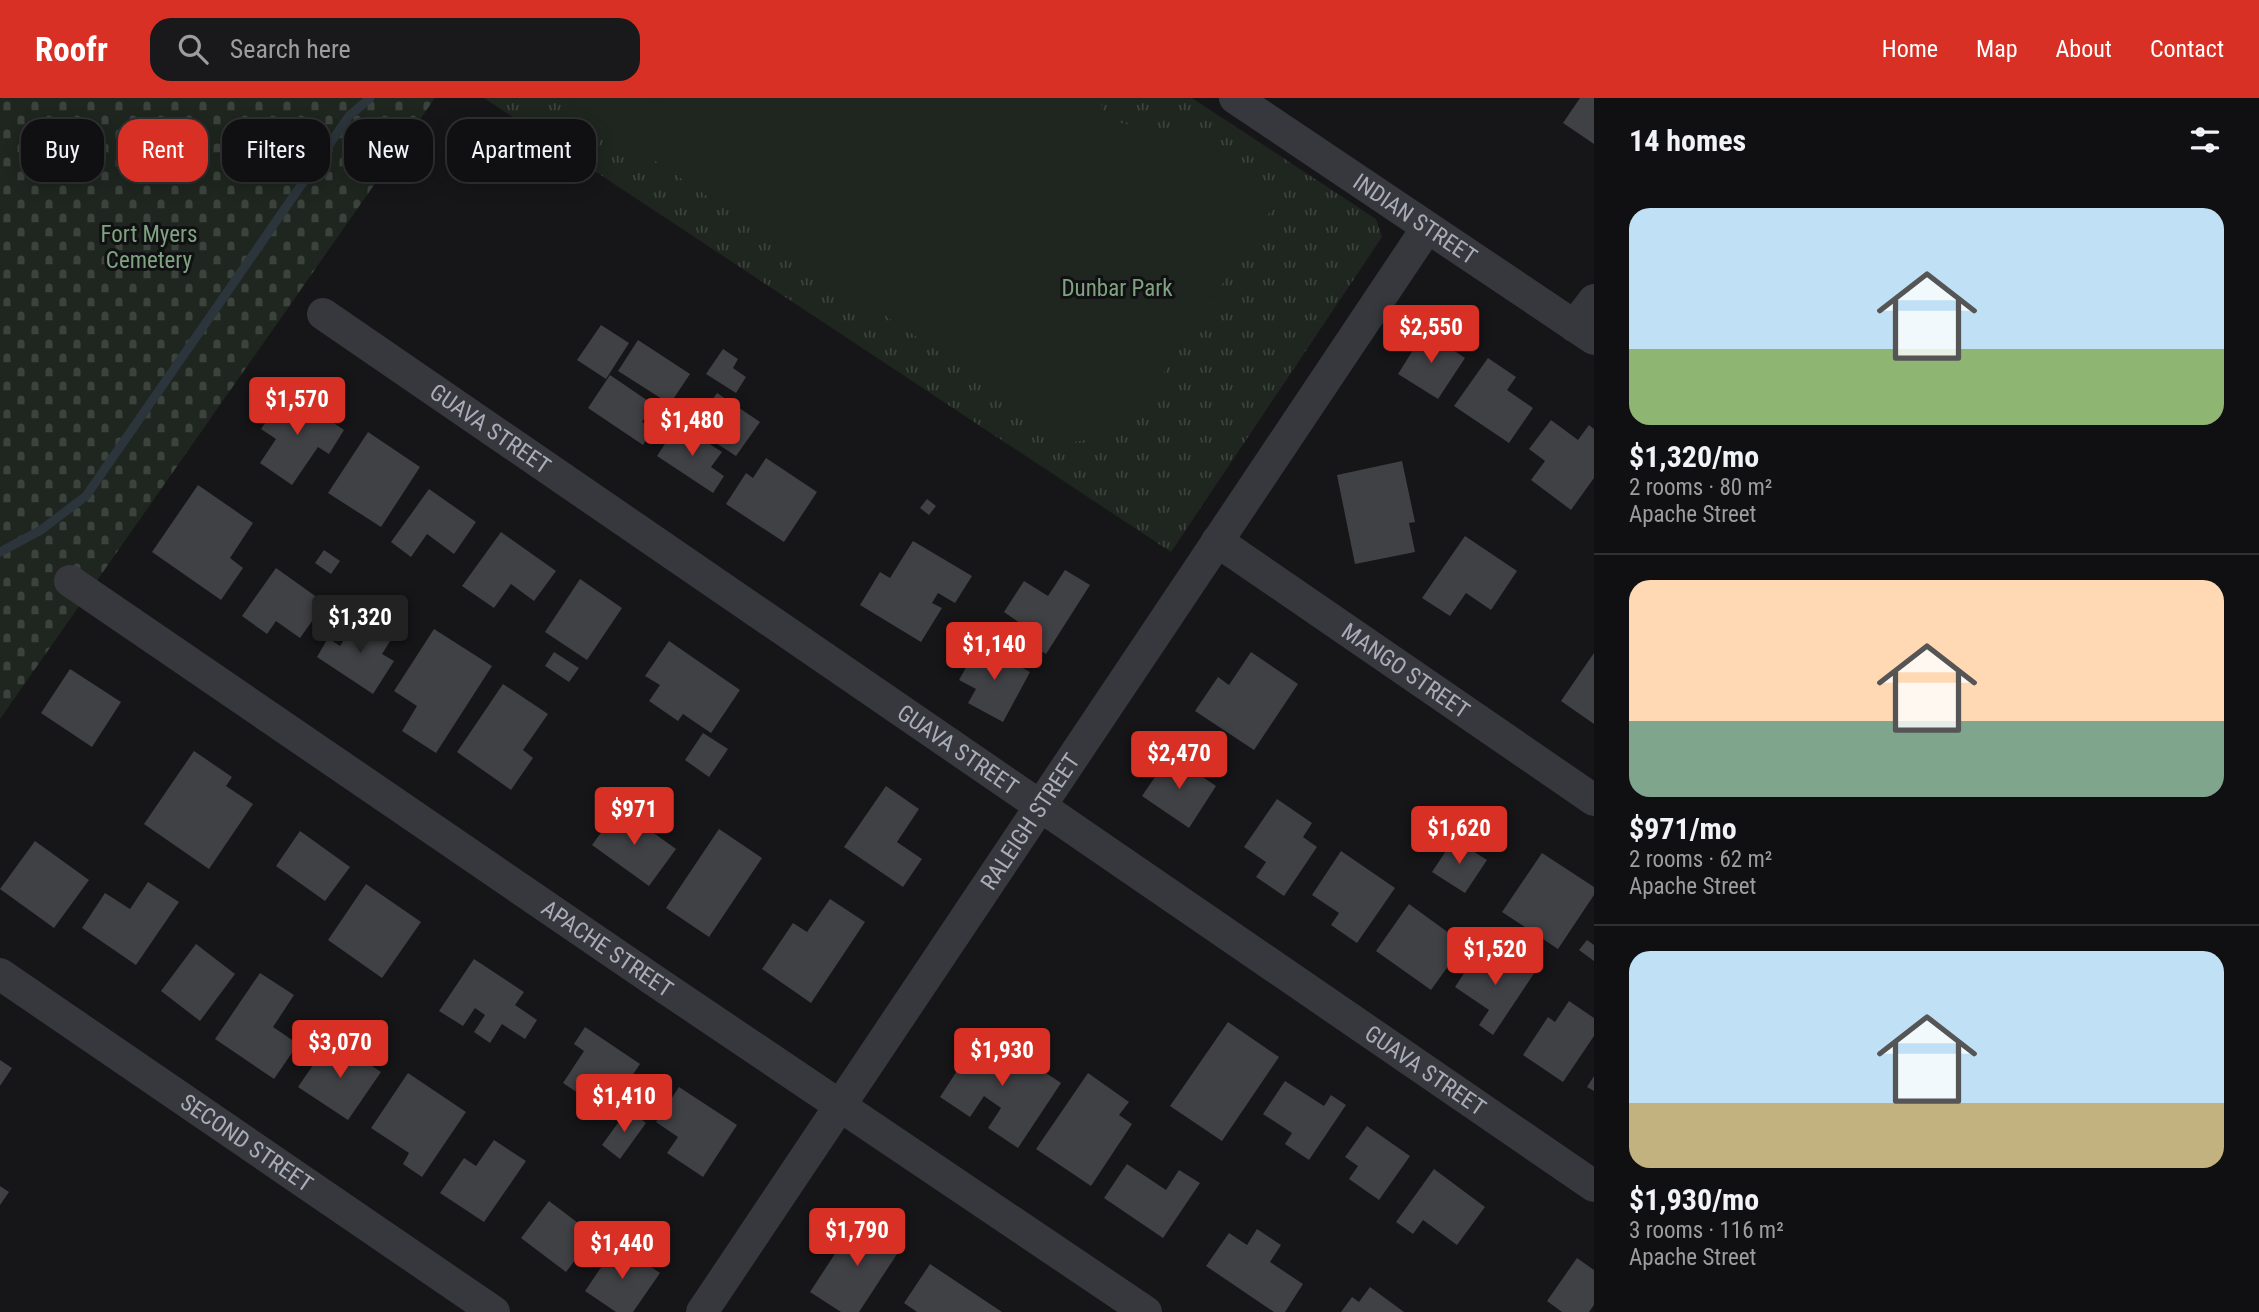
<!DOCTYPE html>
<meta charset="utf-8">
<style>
:root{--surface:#101012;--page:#19191b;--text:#f1f3f6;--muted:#9c9d9f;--line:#303032;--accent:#d93025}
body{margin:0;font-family:"Roboto Condensed",sans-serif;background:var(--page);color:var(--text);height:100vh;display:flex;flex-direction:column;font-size:26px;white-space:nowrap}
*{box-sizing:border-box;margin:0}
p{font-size:23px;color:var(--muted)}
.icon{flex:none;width:38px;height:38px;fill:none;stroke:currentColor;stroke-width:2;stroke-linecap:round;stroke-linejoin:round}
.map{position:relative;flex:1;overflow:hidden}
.details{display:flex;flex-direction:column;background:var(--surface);width:665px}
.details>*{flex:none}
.hud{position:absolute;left:21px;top:21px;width:665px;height:63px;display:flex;gap:14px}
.price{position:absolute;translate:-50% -60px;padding:0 16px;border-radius:7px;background:var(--accent);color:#fff;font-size:23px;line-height:46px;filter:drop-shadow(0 2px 4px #0008)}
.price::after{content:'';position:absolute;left:50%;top:42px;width:21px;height:16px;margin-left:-10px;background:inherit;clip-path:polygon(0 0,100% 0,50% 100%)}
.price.on{background:#222;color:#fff}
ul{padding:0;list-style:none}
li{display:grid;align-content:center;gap:14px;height:371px;padding:0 35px}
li+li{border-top:2px solid var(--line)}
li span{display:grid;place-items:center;height:217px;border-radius:21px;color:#555}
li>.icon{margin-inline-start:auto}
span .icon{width:126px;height:126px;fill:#fffc;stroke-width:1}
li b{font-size:30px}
h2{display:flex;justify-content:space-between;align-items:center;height:84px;padding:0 35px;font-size:30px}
.pill{padding:0 24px;border-radius:21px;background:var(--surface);box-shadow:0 4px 18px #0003,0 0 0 2px var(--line);font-size:24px;line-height:63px}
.pill.on{background:var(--accent);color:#fff}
header{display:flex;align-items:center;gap:42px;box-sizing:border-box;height:98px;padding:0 35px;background:var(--accent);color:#fff}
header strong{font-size:33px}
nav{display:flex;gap:38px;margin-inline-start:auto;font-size:24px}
.search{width:490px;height:63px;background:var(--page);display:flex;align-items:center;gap:18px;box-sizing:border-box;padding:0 24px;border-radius:21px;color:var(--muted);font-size:26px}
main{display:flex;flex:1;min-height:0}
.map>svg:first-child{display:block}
</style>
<header>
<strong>Roofr</strong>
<div class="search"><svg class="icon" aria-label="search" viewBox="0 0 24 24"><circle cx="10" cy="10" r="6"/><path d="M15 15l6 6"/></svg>Search here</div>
<nav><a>Home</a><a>Map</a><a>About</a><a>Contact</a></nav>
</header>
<main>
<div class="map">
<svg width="1594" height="1214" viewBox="0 0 1594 1214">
<defs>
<pattern id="cemetery-stones" width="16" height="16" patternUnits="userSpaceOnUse" patternTransform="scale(1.75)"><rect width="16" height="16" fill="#1e261f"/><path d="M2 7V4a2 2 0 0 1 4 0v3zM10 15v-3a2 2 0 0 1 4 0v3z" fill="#3c433d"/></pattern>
<pattern id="park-tufts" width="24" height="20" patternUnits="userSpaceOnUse" patternTransform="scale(1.75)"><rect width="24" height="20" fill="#1e261f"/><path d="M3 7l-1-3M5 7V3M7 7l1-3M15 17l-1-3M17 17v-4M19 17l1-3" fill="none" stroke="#3c433d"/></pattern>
</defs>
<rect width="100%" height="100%" fill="#161618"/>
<!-- cemetery -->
<path fill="url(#cemetery-stones)" d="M0,0H435L0,621Z"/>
<!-- park -->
<path fill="url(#park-tufts)" d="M484,0H1192L1376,121L1382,139L1171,454Z"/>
<!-- pitch -->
<path fill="#1e261f" d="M565,0H653L625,41Z
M660,0H1100L1104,22C1130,27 1158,30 1184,38C1220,50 1253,73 1281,97L1123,336L1073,344L630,46Z"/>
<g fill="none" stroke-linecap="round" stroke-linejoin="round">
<!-- stream -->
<path stroke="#2c353c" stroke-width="9" d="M0,454L41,432L86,398L349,18L370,0"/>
</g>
<!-- building -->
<path fill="#404145" d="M1580,0H1594V46L1563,25Z
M601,227L629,245L606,281L577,262Z
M1425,233L1465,260L1438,301L1398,276Z
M638,242L690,276L670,306L618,273Z
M723,251L738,261L733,270L746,279L736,295L706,276Z
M1488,260L1516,279L1507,292L1533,310L1509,345L1454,308Z
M610,277L654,307L642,324L653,331L643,347L588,310Z
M287,293L344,332L329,356L318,349L292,387L260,365L276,341L261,331Z
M717,295L760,324L736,358L693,330Z
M1551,322L1578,342L1589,327L1594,331V380L1571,412L1531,382L1545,363L1529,351Z
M678,326L722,354L711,369L724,378L713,395L657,358Z
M368,334L420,369L381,429L328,395Z
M766,360L817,394L784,444L726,406L746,375L753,380Z
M1402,363L1415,424L1409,425L1415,454L1355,466L1337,377Z
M198,387L253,425L230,460L243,470L221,502L152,454Z
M429,391L476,424L454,456L427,436L411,459L391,444Z
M927,401L936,408L929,417L920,410Z
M501,434L556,473L534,503L511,486L494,510L462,488Z
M1465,438L1517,473L1491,512L1466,495L1450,518L1422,500Z
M913,443L972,478L955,505L938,495L932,505L942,510L921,544L860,507L880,474L890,480Z
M324,452L340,463L331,476L315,465Z
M276,470L325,505L300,540L276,523L267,536L242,518Z
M1065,472L1090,487L1046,556L1014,535L1020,525L1004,514L1024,483L1048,498Z
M580,481L622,510L587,562L545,534Z
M359,519L392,540L382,556L394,563L373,596L317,559L328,540L340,548Z
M434,531L492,568L436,655L402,633L417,608L394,593Z
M669,543L740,592L711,635L683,616L678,623L649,603L660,587L645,578Z
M979,546L1030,574L1003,624L968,605L976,591L959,582Z
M554,554L579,570L569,584L545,568Z
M1251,554L1298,586L1254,652L1195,613L1218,579L1229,587Z
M1594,555V626L1561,603Z
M70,571L121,604L92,649L41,615Z
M503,586L548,616L523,652L533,660L511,692L457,654Z
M703,635L728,651L709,679L685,662Z
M194,653L232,679L226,688L253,706L209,771L144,726Z
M1170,657L1216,688L1189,730L1142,698Z
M886,688L919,711L897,744L922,761L903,789L844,749Z
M1277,701L1312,725L1303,739L1317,749L1284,798L1256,779L1266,764L1244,749Z
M619,710L676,751L649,788L592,747Z
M719,731L762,760L709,839L666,810Z
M300,733L350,769L325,803L276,768Z
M1454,741L1487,762L1465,795L1432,774Z
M35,743L89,782L54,830L0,791Z
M1341,753L1395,790L1357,845L1331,827L1339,815L1312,797Z
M1542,755L1594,789V797L1558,851L1502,814Z
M148,784L179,804L136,867L82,830L105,795L130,811Z
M366,786L421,824L382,880L328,842Z
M830,801L865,824L811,905L762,871L793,825L807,834Z
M1409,806L1464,846L1431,892L1376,853Z
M1587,842L1594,847V863L1579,852Z
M196,846L235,876L200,923L161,893Z
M1478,854L1497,867L1506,855L1535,874L1493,937L1479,927L1489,912L1455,889Z
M474,861L524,894L515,907L537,922L525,941L502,926L490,945L474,934L485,917L475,910L463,928L439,913Z
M260,875L294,897L273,929L298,946L274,981L215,941Z
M1569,903L1594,920V938L1563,984L1523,957L1548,919L1555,924Z
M1228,924L1279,959L1222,1043L1170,1008Z
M585,929L640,966L617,1000L605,992L596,1007L563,985L584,953L574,946Z
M983,933L1061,985L1018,1050L988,1030L1001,1010L984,998L970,1019L940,999Z
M331,941L381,974L348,1022L298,989Z
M0,962L12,970L0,988Z
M408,975L466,1014L422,1079L403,1066L409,1055L371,1030Z
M1088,975L1129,1004L1119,1017L1132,1026L1091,1088L1036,1051Z
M1594,978V993L1587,989Z
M1285,983L1324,1008L1331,997L1346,1007L1309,1062L1285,1046L1292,1035L1263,1016Z
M679,989L737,1027L703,1079L667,1055L678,1039L656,1024Z
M628,1011L646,1025L620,1061L602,1047Z
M1367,1028L1410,1058L1379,1102L1349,1081L1358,1068L1345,1059Z
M494,1042L526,1063L484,1124L440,1095L464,1060L476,1068Z
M1127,1066L1166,1092L1179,1072L1200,1085L1163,1140L1104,1100Z
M1434,1071L1485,1109L1457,1147L1423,1122L1413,1136L1396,1124Z
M0,1088L9,1094L0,1107Z
M549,1103L594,1137L566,1174L521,1140Z
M859,1119L903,1147L859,1214H841L810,1194Z
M1257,1131L1281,1147L1270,1164L1303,1186L1285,1214H1274L1206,1168L1229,1135L1247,1147Z
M617,1146L660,1175L633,1214H616L585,1193Z
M1577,1160L1594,1172V1207L1589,1214H1562L1547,1203Z
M930,1166L1002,1214H917L904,1205Z
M1370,1189L1404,1214H1341L1352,1199L1359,1204Z"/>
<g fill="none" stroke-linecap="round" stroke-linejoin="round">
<!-- minor -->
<g stroke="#37383d" stroke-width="32">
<path id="s1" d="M1235,0L1594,241"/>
<path id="s2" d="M323,216L1594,1088"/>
<path d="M1574,228L1594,202"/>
<path id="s3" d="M1217,443L1594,702"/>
<path id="s4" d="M70,483L652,881L1146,1214"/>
<path id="s5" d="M0,876L494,1214"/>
<path id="s6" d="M702,1214L1427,130"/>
</g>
</g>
<g text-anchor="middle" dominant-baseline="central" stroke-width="6" stroke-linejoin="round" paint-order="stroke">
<!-- street labels -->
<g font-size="23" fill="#a8adb8" stroke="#111113">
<text stroke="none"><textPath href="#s1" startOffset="217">INDIAN STREET</textPath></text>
<text stroke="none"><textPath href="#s2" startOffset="203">GUAVA STREET</textPath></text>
<text stroke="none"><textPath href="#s3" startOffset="229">MANGO STREET</textPath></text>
<text stroke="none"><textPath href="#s2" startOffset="770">GUAVA STREET</textPath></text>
<text stroke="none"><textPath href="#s6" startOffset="590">RALEIGH STREET</textPath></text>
<text stroke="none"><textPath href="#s4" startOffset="651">APACHE STREET</textPath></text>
<text stroke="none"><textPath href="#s2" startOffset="1337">GUAVA STREET</textPath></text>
<text stroke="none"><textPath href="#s5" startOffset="299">SECOND STREET</textPath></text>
</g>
<!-- park labels -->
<g font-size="23" fill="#7fa381" stroke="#111113">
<text x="149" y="136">Fort Myers<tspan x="149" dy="26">Cemetery</tspan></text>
<text x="1117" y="190">Dunbar Park</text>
</g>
</g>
</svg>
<b class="price" style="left:1431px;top:267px">$2,550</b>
<b class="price" style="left:297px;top:339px">$1,570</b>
<b class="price" style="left:692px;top:360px">$1,480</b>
<b class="price on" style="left:360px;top:557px">$1,320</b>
<b class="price" style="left:994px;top:584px">$1,140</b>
<b class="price" style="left:1179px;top:693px">$2,470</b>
<b class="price" style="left:634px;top:749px">$971</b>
<b class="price" style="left:1459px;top:768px">$1,620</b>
<b class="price" style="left:1495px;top:889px">$1,520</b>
<b class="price" style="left:340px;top:982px">$3,070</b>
<b class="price" style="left:1002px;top:990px">$1,930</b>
<b class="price" style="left:624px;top:1036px">$1,410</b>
<b class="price" style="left:857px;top:1170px">$1,790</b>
<b class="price" style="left:622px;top:1183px">$1,440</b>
<div class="hud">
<a class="pill">Buy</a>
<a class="pill on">Rent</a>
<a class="pill">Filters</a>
<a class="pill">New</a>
<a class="pill">Apartment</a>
</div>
</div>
<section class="details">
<h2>14 homes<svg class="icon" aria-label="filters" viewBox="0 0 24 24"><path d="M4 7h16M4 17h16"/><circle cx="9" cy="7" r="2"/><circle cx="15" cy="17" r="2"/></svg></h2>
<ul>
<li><span style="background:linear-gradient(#bfe0f5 65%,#8fb573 0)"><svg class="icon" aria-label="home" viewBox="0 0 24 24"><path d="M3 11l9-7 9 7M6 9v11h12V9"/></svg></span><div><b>$1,320/mo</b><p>2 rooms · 80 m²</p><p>Apache Street</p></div></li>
<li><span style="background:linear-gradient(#ffd9b3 65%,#7fa58c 0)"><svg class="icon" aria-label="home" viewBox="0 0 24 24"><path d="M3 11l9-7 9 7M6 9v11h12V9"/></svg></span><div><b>$971/mo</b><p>2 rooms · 62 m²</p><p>Apache Street</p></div></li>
<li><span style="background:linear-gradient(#bfe0f5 70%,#c2b280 0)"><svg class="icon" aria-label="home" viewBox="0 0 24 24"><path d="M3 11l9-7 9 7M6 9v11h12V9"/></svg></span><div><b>$1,930/mo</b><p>3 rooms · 116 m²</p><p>Apache Street</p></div></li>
</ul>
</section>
</main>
